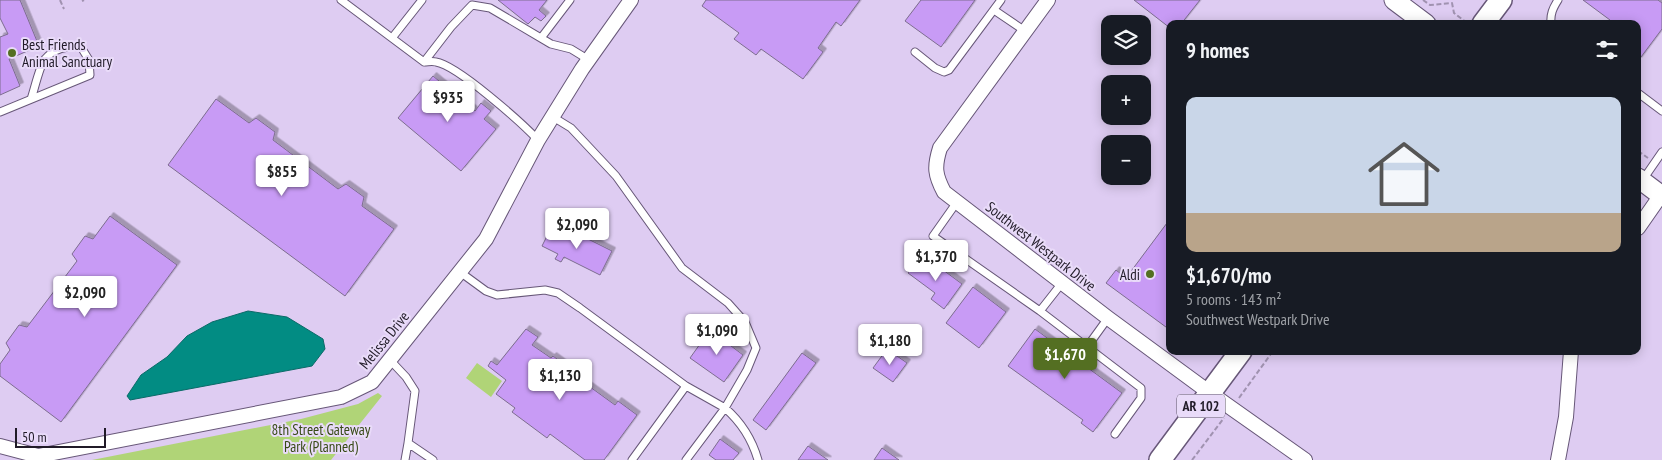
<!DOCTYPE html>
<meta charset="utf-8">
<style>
:root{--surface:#171b24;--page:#242831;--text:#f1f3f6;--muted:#9ea1a6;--line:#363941;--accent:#546f22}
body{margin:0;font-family:"PT Sans Narrow",sans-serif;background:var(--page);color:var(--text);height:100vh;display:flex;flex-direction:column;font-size:19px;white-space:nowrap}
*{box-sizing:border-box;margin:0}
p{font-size:16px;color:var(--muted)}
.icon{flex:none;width:28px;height:28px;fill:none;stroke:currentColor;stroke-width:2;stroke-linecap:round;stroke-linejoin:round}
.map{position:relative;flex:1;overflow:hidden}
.side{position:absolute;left:1166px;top:20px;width:475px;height:335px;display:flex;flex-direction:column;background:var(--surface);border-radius:10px;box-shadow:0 2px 12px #0003}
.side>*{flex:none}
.controls{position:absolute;left:1101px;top:15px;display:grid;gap:10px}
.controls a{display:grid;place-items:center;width:50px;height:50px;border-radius:10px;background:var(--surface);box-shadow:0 2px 12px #0003;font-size:25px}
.scale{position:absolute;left:15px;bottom:12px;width:91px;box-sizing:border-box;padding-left:5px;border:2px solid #211b28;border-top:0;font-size:14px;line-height:18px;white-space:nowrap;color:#211b28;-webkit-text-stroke:4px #e9dbf9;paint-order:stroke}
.price{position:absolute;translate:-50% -42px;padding:0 11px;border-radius:5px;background:#fff;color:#222;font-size:16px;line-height:32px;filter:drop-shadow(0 1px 2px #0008)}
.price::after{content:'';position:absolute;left:50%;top:30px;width:15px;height:11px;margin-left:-8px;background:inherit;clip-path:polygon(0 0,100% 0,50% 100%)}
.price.selected{background:var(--accent);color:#fff}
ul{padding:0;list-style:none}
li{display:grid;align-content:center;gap:10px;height:265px;padding:0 20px}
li+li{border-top:1px solid var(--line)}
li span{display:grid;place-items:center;height:155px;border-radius:10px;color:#555}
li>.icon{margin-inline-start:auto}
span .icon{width:90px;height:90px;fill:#fffc;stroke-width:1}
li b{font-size:21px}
h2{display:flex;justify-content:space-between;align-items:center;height:60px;padding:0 20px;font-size:21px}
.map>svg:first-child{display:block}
</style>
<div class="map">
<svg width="1662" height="460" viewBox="0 0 1662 460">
<defs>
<filter id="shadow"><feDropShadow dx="3.5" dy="-3.5" stdDeviation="0" flood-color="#0004"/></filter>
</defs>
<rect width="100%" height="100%" fill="#deccf2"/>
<!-- green -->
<path fill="#b0d477" d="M477,363L502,381L491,397L466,378Z
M378,393L382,396L331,460H92L301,419L358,404Z"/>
<!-- water -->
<path fill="#028c83" stroke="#0b6a68" d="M248,311L287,317L323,339L325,349L312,366L130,400L127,396L141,375L167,357L187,336L212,322Z"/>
<!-- building -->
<path fill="#c89bf5" stroke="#7d6d8f" filter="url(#shadow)" d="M0,0H20L39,46L9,59L20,86L0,95V37L8,34L0,18Z
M498,0H547L539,10L546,16L541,21L535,17L528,24Z
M706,0H860L841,26L836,22L818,48L823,52L803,79L761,49L756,55L734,39L739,33L702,6Z
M921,0H975L941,47L905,21Z
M1134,0H1200L1181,24H1170V28Z
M1583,0H1658L1662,3V29L1638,61V24H1607L1610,20Z
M433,76L475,111L481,103L491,111L484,119L496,129L461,171L398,118Z
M216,99L249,123L256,118L275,132L273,140L338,189L346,184L364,197L362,206L394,229L345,296L168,165Z
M110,216L177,265L61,422L0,376V364L10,350L6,343L19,325L27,327L77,261L72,254L85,236L93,239Z
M1170,219V330L1106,283L1116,270L1126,278Z
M552,226L576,238L578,234L612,251L600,275L564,257L561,262L555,259L558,254L542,246Z
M920,257L933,267L935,264L962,284L944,309L931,299L935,293L908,273Z
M973,287L1006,312L979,348L946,323Z
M526,329L538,337L532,345L551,358L553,356L588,382L586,384L615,405L618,401L637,415L604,460H585L550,434L547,438L512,412L515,408L496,394L506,380L488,366L491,361L497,365Z
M1035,329L1122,393L1093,432L1081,423L1083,420L1008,366Z
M710,330L743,355L724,382L690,358Z
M887,349L907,363L893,382L873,368Z
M802,353L816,363L766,430L753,420Z
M720,439L739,453L733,460H716L709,455Z
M808,446L828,460H798Z
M882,448L899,460H874Z"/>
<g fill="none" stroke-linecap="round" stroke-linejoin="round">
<defs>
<path id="lane" d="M341,0L424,62C428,62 432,61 436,62C457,65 522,123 538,140
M994,10L1025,31
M1551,24C1550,14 1553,8 1558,0
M392,38L422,0
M541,38L570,0
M915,52L935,68L944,72L949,70L1001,0
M424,62L451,27L472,5L490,8L551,44L571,49L589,60
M1638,93L1662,111
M0,112L90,75L89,60L81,47C69,45 53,49 45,59C40,64 34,91 31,99
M553,117L571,128L616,176L682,268L728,303L745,322L756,348L747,370L725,408L686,386
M1642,181L1662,152
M957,202L933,236L1040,311
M460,272L486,291L497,295L545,290L558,293L580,308L686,386L632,460
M1062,283L1040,311L1141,388V398L1115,434
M1087,347L1108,318
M390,360L406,377L415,391L408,443L433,460
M405,460L408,443
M686,460L725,408C741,422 752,439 758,460"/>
<path id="street" d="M1048,0L940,148C934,167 935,175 944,192L1108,318L1210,393L1305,460
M1638,228L1661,195
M0,446L38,456L341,397L372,382L486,239L538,140L582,69L631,0
M1558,460L1566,417L1571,351"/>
<path id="secondary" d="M1394,0L1426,24
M1638,178L1662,196"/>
<path id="primary" d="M1483,24L1501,0
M1160,460L1241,351"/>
</defs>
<!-- lane casing -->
<use href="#lane" stroke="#675778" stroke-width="9"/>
<!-- street casing -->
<use href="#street" stroke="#675778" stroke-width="16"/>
<!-- secondary casing -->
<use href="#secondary" stroke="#675778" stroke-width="21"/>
<!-- primary casing -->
<use href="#primary" stroke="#675778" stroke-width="24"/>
<!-- path -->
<path stroke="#a092b0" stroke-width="2" stroke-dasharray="5 2.5" stroke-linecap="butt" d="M60,0L64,9
M1423,0L1430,5L1452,3L1454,13L1467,23
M82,1L84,0
M1638,151L1648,158
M1239,398L1273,351
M1192,460L1224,418"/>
<!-- lane -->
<use href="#lane" stroke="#fff" stroke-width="7"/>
<!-- street -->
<use href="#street" stroke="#fff" stroke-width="14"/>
<!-- secondary -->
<use href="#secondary" stroke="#fff" stroke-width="19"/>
<!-- primary -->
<use href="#primary" stroke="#fff" stroke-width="21"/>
</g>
<!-- markers -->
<g fill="#546f22" stroke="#e9dbf9" stroke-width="2">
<circle cx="12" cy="53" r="5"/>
<circle cx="1150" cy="274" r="5"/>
</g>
<g text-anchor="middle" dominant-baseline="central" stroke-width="4" stroke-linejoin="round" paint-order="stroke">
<!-- shield labels -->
<rect fill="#e9dbf9" stroke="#5d5567" stroke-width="1" x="1177" y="394.5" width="48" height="23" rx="4"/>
<g font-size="14" font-weight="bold" fill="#211b28">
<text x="1201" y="406">AR 102</text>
</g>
<!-- poi labels -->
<g font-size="15" fill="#211b28" stroke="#e9dbf9" text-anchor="start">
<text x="22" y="44">Best Friends<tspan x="22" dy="17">Animal Sanctuary</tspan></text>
<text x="1140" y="274" text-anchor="end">Aldi</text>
</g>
<!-- street labels -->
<g font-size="15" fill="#211b28" stroke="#e9dbf9">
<text transform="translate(1041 246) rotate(38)">Southwest Westpark Drive</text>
<text transform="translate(384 340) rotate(-51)">Melissa Drive</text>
</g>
<!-- park labels -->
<g font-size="15" fill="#374a16" stroke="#e9dbf9">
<text x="321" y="429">8th Street Gateway<tspan x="321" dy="17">Park (Planned)</tspan></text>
</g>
</g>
</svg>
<div class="controls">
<a><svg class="icon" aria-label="layers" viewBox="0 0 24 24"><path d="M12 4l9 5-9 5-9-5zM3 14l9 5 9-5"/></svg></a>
<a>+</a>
<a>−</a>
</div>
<div class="scale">50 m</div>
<b class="price" style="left:448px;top:123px">$935</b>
<b class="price" style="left:282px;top:197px">$855</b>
<b class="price" style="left:577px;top:250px">$2,090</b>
<b class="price" style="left:936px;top:282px">$1,370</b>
<b class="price" style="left:85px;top:318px">$2,090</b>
<b class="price" style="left:717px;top:356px">$1,090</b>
<b class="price" style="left:890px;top:366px">$1,180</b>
<b class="price selected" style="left:1065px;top:380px">$1,670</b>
<b class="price" style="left:560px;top:401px">$1,130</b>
<section class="side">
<h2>9 homes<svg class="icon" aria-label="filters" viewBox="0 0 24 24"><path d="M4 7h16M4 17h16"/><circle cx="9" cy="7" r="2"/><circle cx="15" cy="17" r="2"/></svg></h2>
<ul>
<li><span style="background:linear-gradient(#c9d6e8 75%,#b9a48a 0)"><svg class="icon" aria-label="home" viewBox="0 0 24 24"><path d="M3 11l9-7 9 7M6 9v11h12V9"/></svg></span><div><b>$1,670/mo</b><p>5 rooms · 143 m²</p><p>Southwest Westpark Drive</p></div></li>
</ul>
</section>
</div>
